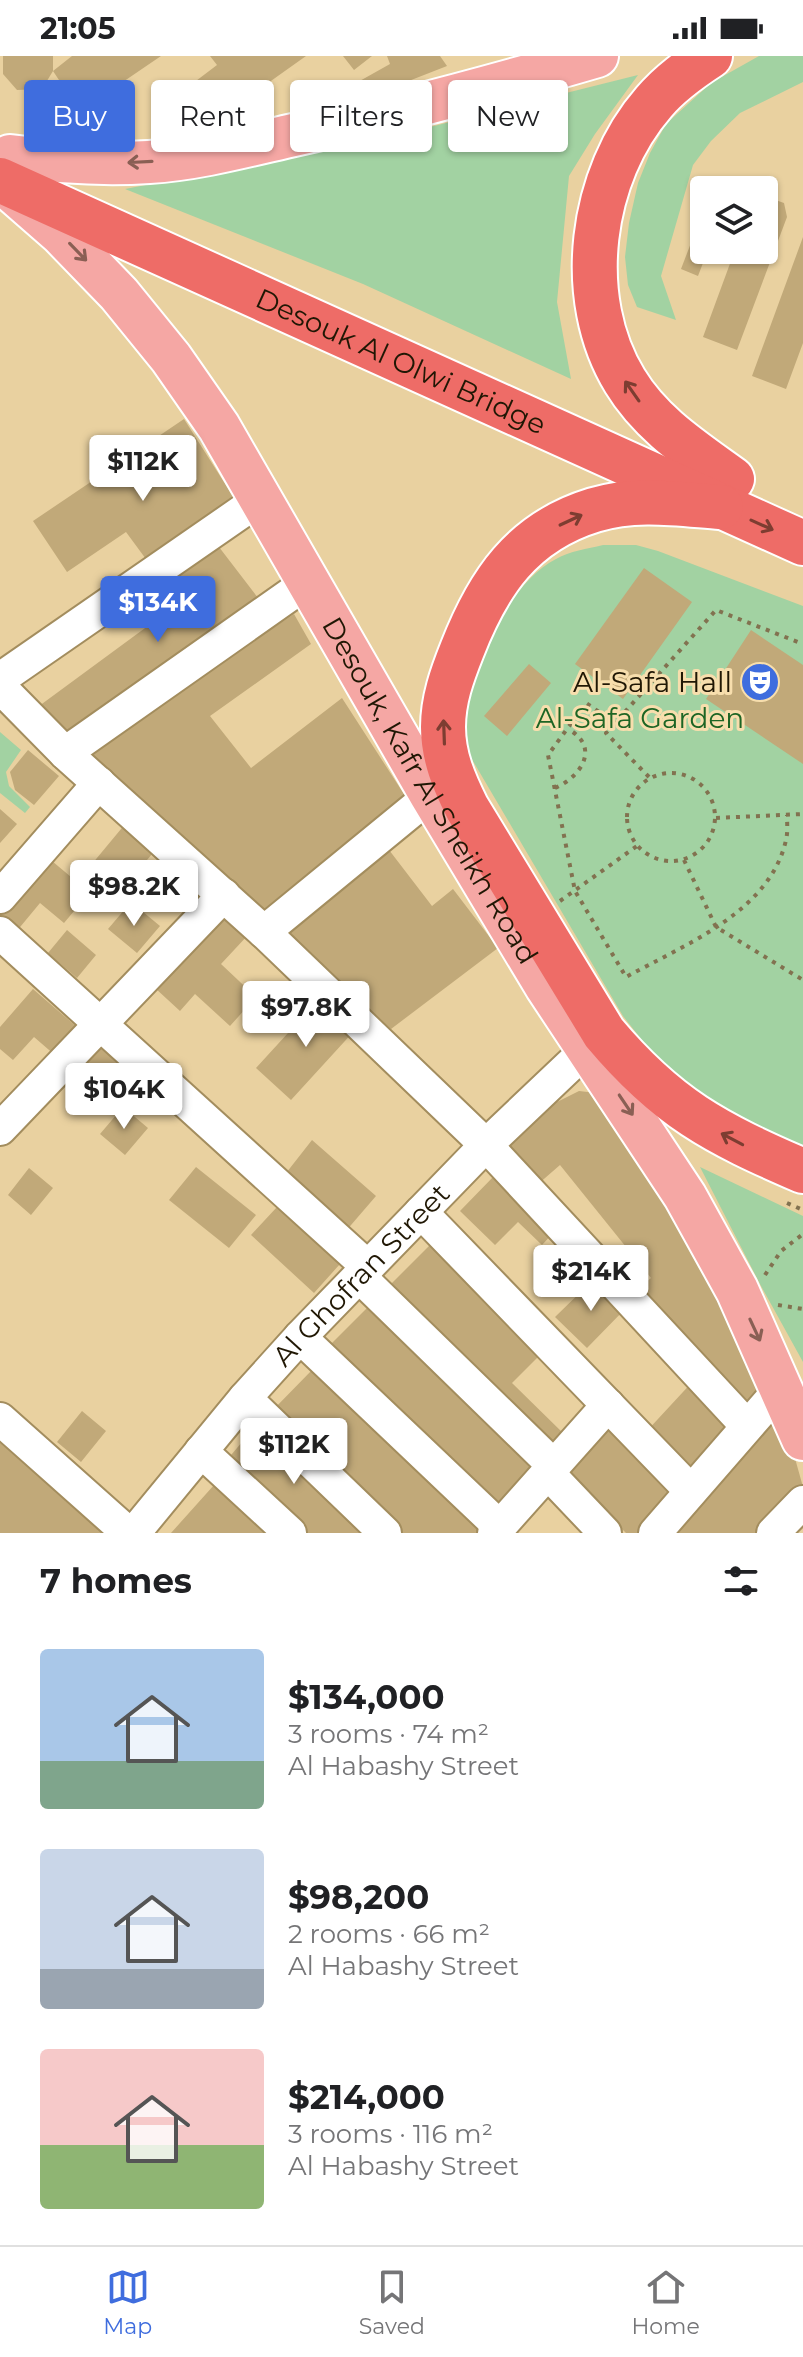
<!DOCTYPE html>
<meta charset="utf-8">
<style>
:root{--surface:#fff;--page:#f2f2f2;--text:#202124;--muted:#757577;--line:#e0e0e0;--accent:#3f6dde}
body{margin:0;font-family:Montserrat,sans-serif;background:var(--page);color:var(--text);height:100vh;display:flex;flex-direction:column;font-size:30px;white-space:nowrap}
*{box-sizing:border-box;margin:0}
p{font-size:26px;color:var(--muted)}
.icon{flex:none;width:44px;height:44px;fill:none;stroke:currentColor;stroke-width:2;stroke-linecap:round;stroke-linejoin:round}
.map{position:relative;height:1477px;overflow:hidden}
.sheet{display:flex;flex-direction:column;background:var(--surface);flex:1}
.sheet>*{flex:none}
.banner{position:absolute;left:24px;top:24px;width:756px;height:72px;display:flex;gap:16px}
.buttons{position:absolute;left:690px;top:120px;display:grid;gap:16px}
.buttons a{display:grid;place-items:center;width:88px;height:88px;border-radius:8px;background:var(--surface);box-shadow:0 2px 6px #0004;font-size:40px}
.price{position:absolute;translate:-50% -68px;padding:0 18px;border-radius:8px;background:#fff;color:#222;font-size:26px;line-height:52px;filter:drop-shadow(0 2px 4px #0008)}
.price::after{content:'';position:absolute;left:50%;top:48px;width:24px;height:18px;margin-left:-12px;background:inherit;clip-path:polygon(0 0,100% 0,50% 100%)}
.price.active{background:var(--accent);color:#fff}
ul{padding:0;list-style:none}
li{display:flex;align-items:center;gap:24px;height:200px;padding:0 40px}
li span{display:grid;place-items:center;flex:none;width:224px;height:160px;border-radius:8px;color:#555}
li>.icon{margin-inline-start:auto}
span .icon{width:96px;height:96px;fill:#fffc;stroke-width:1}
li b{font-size:34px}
h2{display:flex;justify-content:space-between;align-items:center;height:96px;padding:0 40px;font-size:34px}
.tag{padding:0 28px;border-radius:8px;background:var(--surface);box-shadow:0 2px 6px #0004;font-size:28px;line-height:72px}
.tag.active{background:var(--accent);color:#fff}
.status{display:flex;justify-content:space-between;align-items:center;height:56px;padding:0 40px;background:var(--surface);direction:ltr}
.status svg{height:22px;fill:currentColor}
.tabs{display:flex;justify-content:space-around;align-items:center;height:112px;border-top:2px solid var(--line);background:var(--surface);font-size:22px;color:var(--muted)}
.tabs a{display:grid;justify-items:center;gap:4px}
.tabs .active{color:var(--accent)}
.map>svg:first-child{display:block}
</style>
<div class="status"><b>21:05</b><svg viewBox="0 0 49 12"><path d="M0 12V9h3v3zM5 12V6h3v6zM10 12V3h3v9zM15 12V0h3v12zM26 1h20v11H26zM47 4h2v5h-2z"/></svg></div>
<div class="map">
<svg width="803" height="1477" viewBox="0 0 803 1477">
<rect width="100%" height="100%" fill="#e9d1a0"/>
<!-- green -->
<path fill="#a2d2a2" d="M759,0H803V26L740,57L711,85L693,109L661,220L676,264L637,251L628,229L625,201L629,167L638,127L650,97L666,68L711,27Z
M638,19L595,78L569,120L557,246L571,323L363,228L125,133L378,84Z
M603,489H636L658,495L803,550V1094L708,1050L656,1002L623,960L460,683C465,626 503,530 556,503C570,495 587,493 603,489Z
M0,676L21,694L6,716L9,730L30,751L25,757L0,737Z
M700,1111L803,1160V1306L761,1230Z"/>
<!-- building -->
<path fill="#c1a979" d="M3,0H53V15L42,33L17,34L3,18Z
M72,0H161L92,47L69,39L53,15Z
M210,0H306L188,84L163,50L217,9Z
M343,0H372L354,14Z
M387,0H440L447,10L355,46L349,31L390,8Z
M715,122L733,129L731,134H711Z
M764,140L784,147L787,161L737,294L703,281L735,194H764Z
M704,153V194H708L698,220L681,213Z
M803,181V287L786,333L752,320Z
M184,363L241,453L154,514L126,476L67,516L33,465Z
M219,491L265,551L68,682L35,653L190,539L175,520Z
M644,512L692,546L623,643L575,608Z
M294,558L311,588L210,660L251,712L342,642L411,749L266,867L82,698Z
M751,574L803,609V708L706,643Z
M529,608L551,627L507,680L484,660Z
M28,694L59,720L34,749L15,734L10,716Z
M0,753L17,768L0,787Z
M126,767L157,792L107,852L90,836L64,867L40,847L11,882L0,871V850L46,800L77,826Z
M386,790L432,850L453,833L498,892L391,973L277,877Z
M131,846L160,870L137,897L108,873Z
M223,856L248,879L221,908L256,941L230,970L195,938L180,955L155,932Z
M67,874L96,899L77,922L48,897Z
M33,933L78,972L56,1000L34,981L13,1004L0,993V971Z
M320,942L355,974L291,1044L256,1012Z
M96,983L123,1011L100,1038L72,1009Z
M579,1035L605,1038L770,1325L745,1359L634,1236L651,1222L560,1109L537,1129L502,1091L553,1048Z
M123,1051L148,1072L125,1099L100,1078Z
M312,1084L376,1140L345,1176L283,1121Z
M196,1111L256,1159L229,1192L169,1144Z
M29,1112L53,1132L31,1159L8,1139Z
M494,1120L553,1177L542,1189L518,1166L495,1189L460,1155Z
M277,1151L340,1208L314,1237L251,1179Z
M431,1188L541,1298L512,1327L564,1378L549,1400L384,1235Z
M595,1222L627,1251L587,1292L555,1261Z
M373,1246L541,1408L499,1455L329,1290Z
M312,1314L481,1477H403L271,1356Z
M695,1323L740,1365L689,1419L645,1377Z
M779,1345L803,1431L762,1477H664Z
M82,1355L106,1375L81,1406L57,1386Z
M601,1361L681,1437L641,1477H626L560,1410Z
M259,1366L378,1477H305L226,1405Z
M0,1384L102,1477H0Z
M223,1419L286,1477H171Z"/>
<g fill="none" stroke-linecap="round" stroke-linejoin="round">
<defs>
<g id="minor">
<path d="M0,623L260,443"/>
<path d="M0,631L65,697L264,876L486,1089L747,1370"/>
<path d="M65,697L308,526"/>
<path d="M0,841L99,727"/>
<path d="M264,876L431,739"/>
<path d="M0,877L368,1211"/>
<path d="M0,1073L224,839"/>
<path d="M421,1156L691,1435"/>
<path d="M359,1220L554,1410"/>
<path d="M300,1281L500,1471"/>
<path d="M245,1342L385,1477"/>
<path d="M0,1363L128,1477"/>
<path d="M201,1395L290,1477"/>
<path d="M548,1417L605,1477"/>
<path id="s1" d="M134,1477L245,1342L300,1281L486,1089L603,978"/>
<path d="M494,1477L608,1349"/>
<path d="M655,1477L782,1331"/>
<path d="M773,1477L803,1446"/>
</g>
<g id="major">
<path d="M10,100C56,106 102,109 149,106C199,103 249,89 298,78C399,56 498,29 597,0"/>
<path id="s2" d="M13,136L61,178L119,238L171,302L219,371L431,739L546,930L685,1140L737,1234L803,1383"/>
</g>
<g id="highway">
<path d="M710,0C690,13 670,27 654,46C590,119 574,242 625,325C651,368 692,394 732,423"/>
<path id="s3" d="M0,124L803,487"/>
<path d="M721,451C679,448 636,441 594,454C522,476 488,527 462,594C452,619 443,644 443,671C443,701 454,726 467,752L604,977C667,1052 715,1077 803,1115"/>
</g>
</defs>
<!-- minor casing -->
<use href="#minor" stroke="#a38d5e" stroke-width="36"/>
<!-- major casing -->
<use href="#major" stroke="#fff" stroke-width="46"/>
<!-- highway casing -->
<use href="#highway" stroke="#fff" stroke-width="48"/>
<!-- path -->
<path stroke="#827250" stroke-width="4" stroke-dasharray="4 6" stroke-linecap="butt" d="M615,667L586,647L548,699L575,835L626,921C684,889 770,856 786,784C788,776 787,767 787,759
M627 761a44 44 0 1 1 88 0a44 44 0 1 1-88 0Z
M649,721L606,677L716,554L803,588
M555,732C581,721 601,691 568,673
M716,762L803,758
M684,804L716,871L803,924
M560,845L637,790
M787,1147L803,1154
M765,1219L781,1195L803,1178
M778,1249L803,1253"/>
<!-- minor -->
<use href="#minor" stroke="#fff" stroke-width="32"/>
<!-- major -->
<use href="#major" stroke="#f5a7a4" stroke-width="42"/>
<!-- highway -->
<use href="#highway" stroke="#ee6c67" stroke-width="44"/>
</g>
<!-- one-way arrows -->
<defs><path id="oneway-shaft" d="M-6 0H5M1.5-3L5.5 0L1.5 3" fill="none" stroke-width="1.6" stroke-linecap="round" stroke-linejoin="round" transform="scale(2)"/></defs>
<g stroke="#8a5f54">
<use href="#oneway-shaft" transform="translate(140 106) rotate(177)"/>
<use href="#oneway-shaft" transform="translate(78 196) rotate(46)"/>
<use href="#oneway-shaft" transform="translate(626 1049) rotate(56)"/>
<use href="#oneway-shaft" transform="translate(755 1274) rotate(65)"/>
</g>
<g stroke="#7d3d31">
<use href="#oneway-shaft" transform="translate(632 335) rotate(-125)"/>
<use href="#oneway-shaft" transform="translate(571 464) rotate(-25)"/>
<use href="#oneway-shaft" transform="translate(762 469) rotate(24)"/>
<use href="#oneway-shaft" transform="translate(444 676) rotate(-92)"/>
<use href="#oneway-shaft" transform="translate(732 1083) rotate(-152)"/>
</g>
<!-- icons -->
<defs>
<symbol id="theatre-disc" viewBox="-11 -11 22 22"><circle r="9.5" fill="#3f6dde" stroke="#f7dead"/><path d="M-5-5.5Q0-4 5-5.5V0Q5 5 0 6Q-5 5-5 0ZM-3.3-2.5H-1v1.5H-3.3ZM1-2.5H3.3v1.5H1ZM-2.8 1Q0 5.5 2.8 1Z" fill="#fff"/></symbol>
</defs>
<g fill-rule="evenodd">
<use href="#theatre-disc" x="738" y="604" width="44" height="44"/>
</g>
<g text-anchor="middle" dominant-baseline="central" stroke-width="6" stroke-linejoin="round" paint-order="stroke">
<!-- street labels -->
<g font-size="28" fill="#201704" stroke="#f7dead">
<text stroke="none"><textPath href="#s3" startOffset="440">Desouk Al Olwi Bridge</textPath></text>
<text stroke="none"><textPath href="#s2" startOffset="734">Desouk, Kafr Al Sheikh Road</textPath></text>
<text stroke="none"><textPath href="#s1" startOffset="344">Al Ghofran Street</textPath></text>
</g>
<!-- poi labels -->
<g font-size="28" fill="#201704" stroke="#f7dead" text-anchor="end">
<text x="732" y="626">Al-Safa Hall</text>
</g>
<!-- park labels -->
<g font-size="28" fill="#1d6524" stroke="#f7dead">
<text x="640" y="662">Al-Safa Garden</text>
</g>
</g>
</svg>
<div class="buttons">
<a><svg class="icon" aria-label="layers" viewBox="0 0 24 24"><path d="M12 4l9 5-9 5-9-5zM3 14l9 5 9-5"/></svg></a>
</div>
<b class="price" style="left:143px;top:447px">$112K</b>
<b class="price active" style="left:158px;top:588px">$134K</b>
<b class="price" style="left:134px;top:872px">$98.2K</b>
<b class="price" style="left:306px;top:993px">$97.8K</b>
<b class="price" style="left:124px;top:1075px">$104K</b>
<b class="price" style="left:591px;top:1257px">$214K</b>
<b class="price" style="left:294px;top:1430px">$112K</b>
<div class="banner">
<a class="tag active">Buy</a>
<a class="tag">Rent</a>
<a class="tag">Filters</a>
<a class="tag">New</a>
</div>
</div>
<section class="sheet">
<h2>7 homes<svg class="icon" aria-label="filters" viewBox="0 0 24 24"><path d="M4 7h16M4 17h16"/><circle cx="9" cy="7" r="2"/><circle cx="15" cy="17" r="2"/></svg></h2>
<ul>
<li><span style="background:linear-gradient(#a9c7e8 70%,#7fa58c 0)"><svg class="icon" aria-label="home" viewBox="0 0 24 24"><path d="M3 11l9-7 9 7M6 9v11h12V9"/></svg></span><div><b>$134,000</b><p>3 rooms · 74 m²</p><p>Al Habashy Street</p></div></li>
<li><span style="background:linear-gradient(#c9d6e8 75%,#9aa5b1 0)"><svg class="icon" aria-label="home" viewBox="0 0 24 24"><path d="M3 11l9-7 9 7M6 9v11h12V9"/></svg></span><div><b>$98,200</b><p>2 rooms · 66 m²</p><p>Al Habashy Street</p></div></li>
<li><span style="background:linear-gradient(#f6c9c9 60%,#8fb573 0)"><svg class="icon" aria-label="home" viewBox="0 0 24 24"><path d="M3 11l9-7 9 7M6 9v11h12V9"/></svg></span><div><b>$214,000</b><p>3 rooms · 116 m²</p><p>Al Habashy Street</p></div></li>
</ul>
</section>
<nav class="tabs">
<a class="active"><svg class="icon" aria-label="map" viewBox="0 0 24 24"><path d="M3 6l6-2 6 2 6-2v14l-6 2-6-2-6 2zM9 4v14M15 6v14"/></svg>Map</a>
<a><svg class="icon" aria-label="saved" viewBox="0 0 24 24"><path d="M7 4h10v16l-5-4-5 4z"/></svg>Saved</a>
<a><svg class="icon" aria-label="home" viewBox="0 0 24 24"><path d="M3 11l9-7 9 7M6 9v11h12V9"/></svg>Home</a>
</nav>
